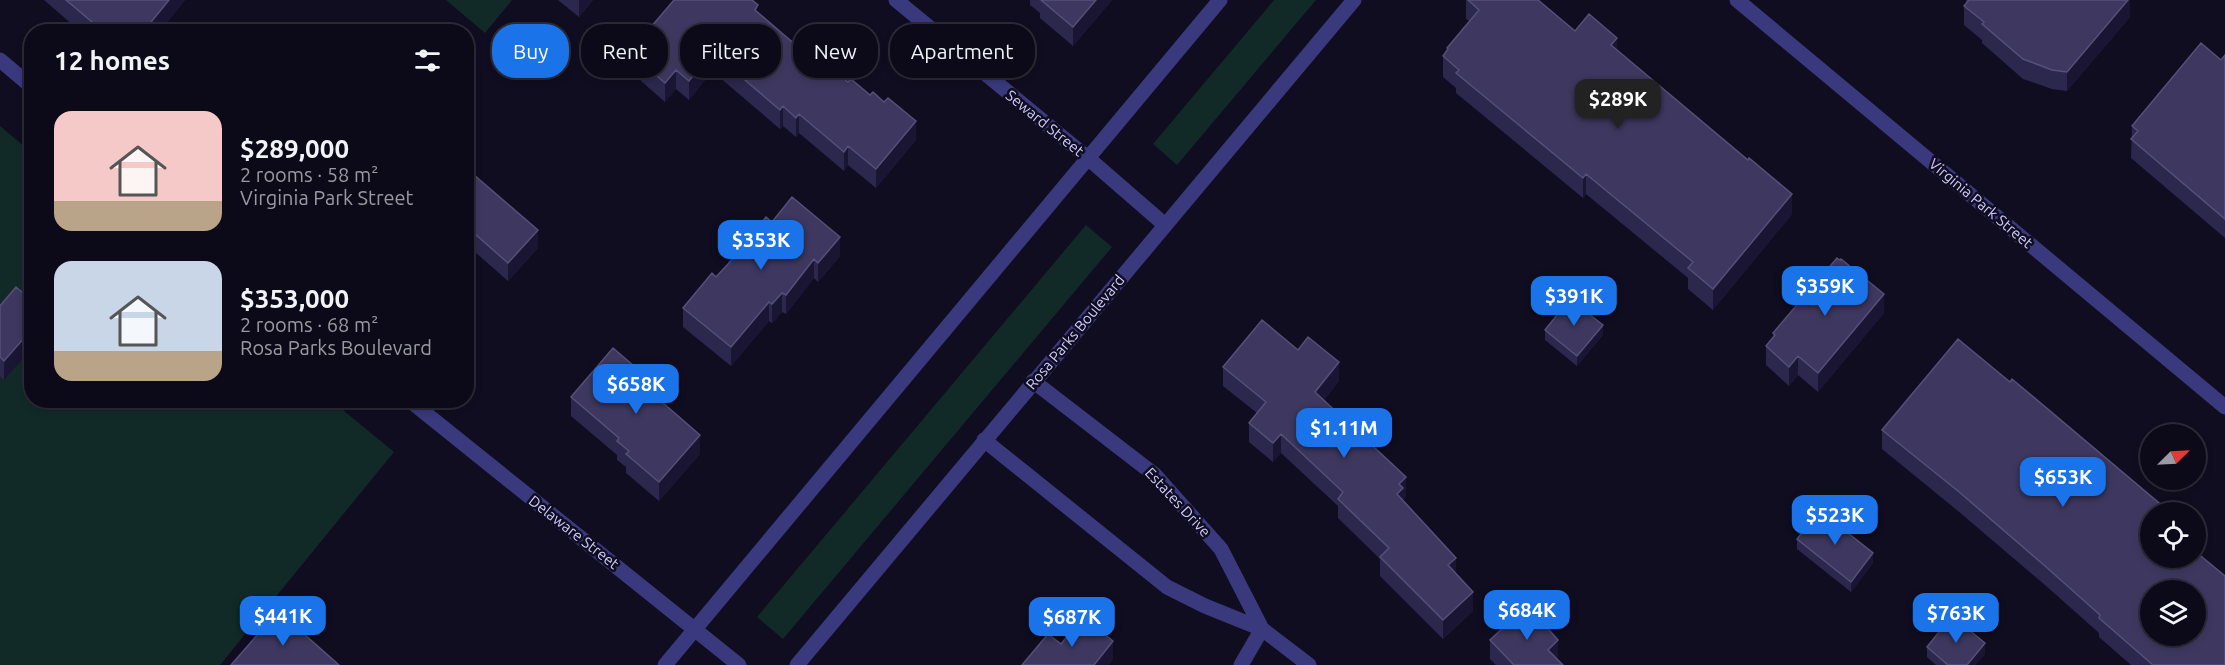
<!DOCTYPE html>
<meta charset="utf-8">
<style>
:root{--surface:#0c0a18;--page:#151321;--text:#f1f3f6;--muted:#9a9aa2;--line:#2c2b37;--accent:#1a73e8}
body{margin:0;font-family:Ubuntu,sans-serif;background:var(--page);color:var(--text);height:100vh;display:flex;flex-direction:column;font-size:22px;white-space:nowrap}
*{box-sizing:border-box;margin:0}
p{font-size:20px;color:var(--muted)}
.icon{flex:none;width:33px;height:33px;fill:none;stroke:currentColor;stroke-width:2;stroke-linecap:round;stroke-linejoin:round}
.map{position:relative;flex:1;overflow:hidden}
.details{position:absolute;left:24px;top:24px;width:450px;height:384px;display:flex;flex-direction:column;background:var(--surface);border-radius:24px;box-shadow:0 3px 9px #0003,0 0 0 2px var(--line)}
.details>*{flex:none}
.top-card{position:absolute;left:492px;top:24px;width:570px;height:54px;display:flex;gap:12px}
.needle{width:39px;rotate:66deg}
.fabs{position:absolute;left:2140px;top:424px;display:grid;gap:12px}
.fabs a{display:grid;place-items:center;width:66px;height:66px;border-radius:50%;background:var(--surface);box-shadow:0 3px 9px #0003,0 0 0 2px var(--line);font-size:30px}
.price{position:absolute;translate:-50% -51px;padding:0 14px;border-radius:12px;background:var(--accent);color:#fff;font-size:20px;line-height:39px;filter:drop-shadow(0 2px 3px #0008)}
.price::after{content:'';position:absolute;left:50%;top:36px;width:18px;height:14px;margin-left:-9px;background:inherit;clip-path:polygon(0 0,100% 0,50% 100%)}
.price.current{background:#222;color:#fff}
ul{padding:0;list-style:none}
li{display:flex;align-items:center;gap:18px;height:150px;padding:0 30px}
li span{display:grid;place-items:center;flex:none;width:168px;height:120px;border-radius:18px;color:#555}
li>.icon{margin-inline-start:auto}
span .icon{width:72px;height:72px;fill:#fffc;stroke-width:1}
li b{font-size:26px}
h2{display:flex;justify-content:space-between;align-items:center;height:72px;padding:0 30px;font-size:26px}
.tag{padding:0 21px;border-radius:24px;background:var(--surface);box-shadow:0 3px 9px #0003,0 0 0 2px var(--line);font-size:21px;line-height:54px}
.tag.current{background:var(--accent);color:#fff}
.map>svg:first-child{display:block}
</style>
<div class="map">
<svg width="2225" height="665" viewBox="0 0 2225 665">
<rect width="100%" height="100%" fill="#100d20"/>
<!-- green -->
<path fill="#112a28" d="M446,0H512L485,33Z
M1274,0H1316L1177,165L1153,144Z
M0,126L31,152L32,400L332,401L394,452L220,665H0Z
M1086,225L1112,247L783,639L757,617Z"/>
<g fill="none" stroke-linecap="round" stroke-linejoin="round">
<!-- minor -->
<path stroke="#3a397e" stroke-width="15" d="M896,0L1089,159L1165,225
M1737,0L2225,407
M0,60L32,87
M1033,381L1155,475L1221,549L1262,629
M409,400L739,665
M984,440L1167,587L1205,606L1262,629L1309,665
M1241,665L1262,629"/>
<!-- tertiary -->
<path stroke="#3a397e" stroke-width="15" d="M665,665L1220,0
M797,665L1354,0"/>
</g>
<!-- wall -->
<path fill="#2c274d" d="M44,0H185L159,32H81Z
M558,0H593L579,17Z
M1030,0H1112L1073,46L1040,18V13L1030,5Z
M1466,0H1538L1575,31L1617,50L1792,214L1713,310L1688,289V278L1586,194L1583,198L1456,93V88L1443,77V56L1447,51V48L1469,21L1466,19Z
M1966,0H2130V17L2067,91L2052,89L2023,79L1982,43V40L1964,25V6L1966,4Z
M758,13L833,77L848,82L916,140L876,188L848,165L844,171L799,133L796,137L783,126L780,129L712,71L689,100L676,89L665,102L641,81V62L642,60L640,59V40Z
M2225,55V238L2131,158L2132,126L2221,60Z
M466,168L538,248L508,281L467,245L466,246Z
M772,222L840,256L818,282L814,278L786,314L782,312L772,323L769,321L731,366L683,327V308Z
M16,287L4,380L0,376V306Z
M1884,313L1818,392L1798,375L1789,386L1766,365V346L1773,338V333Z
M1545,330L1603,335L1577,366L1545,340Z
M1298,350L1339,381L1324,400L1406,496L1403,500L1456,574L1473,611L1443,639L1380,576V559L1338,518V506L1281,453L1273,462L1249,442V423L1257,413L1223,386V367Z
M649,385L657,398L700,454L659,501L626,473V467L617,460V455L571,416V397Z
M1882,430L2200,556L2225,665H2131L2099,637V633L2045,585L1958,511L1882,449Z
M1797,539L1873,563L1851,592L1797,549Z
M1490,640L1558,659V660L1563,665H1496L1490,659Z
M1927,647L1985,654L1975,665H1936L1927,657Z"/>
<!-- shaded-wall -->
<path fill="#1a1533" d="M169,0H185L159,32H143Z
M579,0H593L579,17Z
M1096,0H1112L1073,46V27Z
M2128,0H2130V17L2067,91V72Z
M1617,38V58L1611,45Z
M712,52V71L689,100V81Z
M676,70V89L665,102V83Z
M783,106V126L780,129V110Z
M799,114V133L796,137V118Z
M916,121V140L876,188V169Z
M848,146V165L844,171V152Z
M1586,174V194L1583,198V178Z
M1792,194V214L1713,310V289Z
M467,227V245L466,246V228Z
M538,230V248L508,281V263Z
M840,237V256L818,282V263Z
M814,259V278L786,314V295Z
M782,293V312L772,323V304Z
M1884,294V313L1818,392V373Z
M769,302V321L731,366V347Z
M1603,325V335L1577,366V356Z
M32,329V348L4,380V361Z
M1798,356V375L1789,386V367Z
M1339,362V381L1315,411V392Z
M1281,434V453L1273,462V443Z
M700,435V454L659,501V482Z
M1406,477V496L1403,499V507L1397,494L1399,484Z
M2200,538V557L2196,558V543Z
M1873,553V563L1851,592V582Z
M1456,558V577L1448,565Z
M1473,592V611L1443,639V620Z
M1558,640V659L1552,665L1548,650Z
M1113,641V660L1109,665H1094Z
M1985,643V654L1975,665H1967Z"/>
<!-- building -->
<path fill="#3e3860" stroke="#555079" stroke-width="1.5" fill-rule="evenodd" d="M66,0H169L143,32H124L120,28L117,32H104Z
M674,0H752L758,5L755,10L833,77L837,72L848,82L851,79L870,95L873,92L884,102L888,98L916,121L876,169L848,146L844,152L799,114L796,118L783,106L780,110L712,52L689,81L676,70L665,83L641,62L652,49L640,40Z
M1041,0H1096L1073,27Z
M1468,0H1538L1575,31L1589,14L1617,38L1611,45L1748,160L1749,158L1792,194L1713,289L1688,268L1693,262L1586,174L1583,178L1456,73L1459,70L1443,56L1448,49L1447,48L1479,10Z
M1969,0H2128L2067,72L2052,70L2023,59L1982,24L1984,22L1964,6Z
M2201,43L2221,60L2225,55V219L2131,139L2138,131L2132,126Z
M466,168L538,230L508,263L467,227L466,228Z
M792,197L840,237L818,263L814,259L786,295L782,293L772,304L769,302L731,347L683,308L712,273L716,277L728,264L766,217L772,222Z
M1837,258L1840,260L1841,259L1884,294L1818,373L1798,356L1789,367L1766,346L1775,335L1773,333Z
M16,287L32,301V329L4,361L0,357V306Z
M1570,299L1603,325L1577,356L1545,330Z
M1262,320L1298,350L1308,337L1339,362L1315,392L1406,477L1399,484L1403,488L1397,494L1456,558L1448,565L1473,592L1443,620L1380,557L1389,548L1338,499L1343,492L1281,434L1273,443L1249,423L1266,402L1223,367Z
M1958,339L2010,382L2012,379L2171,513H2151V558H2196V552L2225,576V665H2153L2099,618L2100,615L2045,566L1958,491L1882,430ZM2151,591H2196V636H2151Z
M613,348L649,379L647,382L657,392L655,396L700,435L659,482L626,454L629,451L617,441L619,438L571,397Z
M1819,510L1873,553L1851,582L1797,539Z
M2196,534L2200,538L2196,543Z
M1527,605L1558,640L1548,650L1563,665H1514L1490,640Z
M278,611L339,665H231Z
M1952,616L1985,643L1967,665H1948L1927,647Z
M1083,617L1113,641L1094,665H1022L1048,634L1061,644Z"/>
<g text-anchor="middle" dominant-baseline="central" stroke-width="5" stroke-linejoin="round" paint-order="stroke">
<!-- street labels -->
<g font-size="15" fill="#d1cdfe" stroke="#100d20">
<text transform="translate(1045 123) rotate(39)">Seward Street</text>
<text transform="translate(1981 203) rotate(40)">Virginia Park Street</text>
<text transform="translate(1075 332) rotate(-50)">Rosa Parks Boulevard</text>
<text transform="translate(1178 502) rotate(47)">Estates Drive</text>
<text transform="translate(574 532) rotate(38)">Delaware Street</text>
</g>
</g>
</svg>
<div class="fabs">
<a><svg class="needle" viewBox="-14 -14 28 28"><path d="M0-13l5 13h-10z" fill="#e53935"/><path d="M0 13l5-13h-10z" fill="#9a9aa2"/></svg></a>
<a><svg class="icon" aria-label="locate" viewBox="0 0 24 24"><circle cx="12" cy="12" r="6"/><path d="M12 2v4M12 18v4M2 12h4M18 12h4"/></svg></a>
<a><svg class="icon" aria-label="layers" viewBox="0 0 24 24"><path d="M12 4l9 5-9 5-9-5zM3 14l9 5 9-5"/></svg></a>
</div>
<b class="price current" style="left:1618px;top:130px">$289K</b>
<b class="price" style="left:761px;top:271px">$353K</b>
<b class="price" style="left:1825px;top:317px">$359K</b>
<b class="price" style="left:1574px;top:327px">$391K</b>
<b class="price" style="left:636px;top:415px">$658K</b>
<b class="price" style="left:1344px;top:459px">$1.11M</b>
<b class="price" style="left:2063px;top:508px">$653K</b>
<b class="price" style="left:1835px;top:546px">$523K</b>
<b class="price" style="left:1527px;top:641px">$684K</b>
<b class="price" style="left:1956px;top:644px">$763K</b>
<b class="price" style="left:283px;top:647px">$441K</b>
<b class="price" style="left:1072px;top:648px">$687K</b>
<div class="top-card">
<a class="tag current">Buy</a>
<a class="tag">Rent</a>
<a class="tag">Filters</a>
<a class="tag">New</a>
<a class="tag">Apartment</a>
</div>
<section class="details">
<h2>12 homes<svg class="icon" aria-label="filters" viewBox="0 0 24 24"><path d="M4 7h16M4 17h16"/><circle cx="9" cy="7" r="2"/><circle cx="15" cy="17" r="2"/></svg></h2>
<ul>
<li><span style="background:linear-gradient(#f6c9c9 75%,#b9a48a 0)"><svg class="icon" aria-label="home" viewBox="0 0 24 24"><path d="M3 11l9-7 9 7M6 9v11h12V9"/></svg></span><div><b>$289,000</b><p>2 rooms · 58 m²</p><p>Virginia Park Street</p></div></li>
<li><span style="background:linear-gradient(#c9d6e8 75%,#b9a48a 0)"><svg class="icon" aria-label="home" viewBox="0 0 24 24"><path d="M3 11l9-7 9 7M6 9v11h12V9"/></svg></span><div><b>$353,000</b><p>2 rooms · 68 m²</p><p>Rosa Parks Boulevard</p></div></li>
</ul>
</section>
</div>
